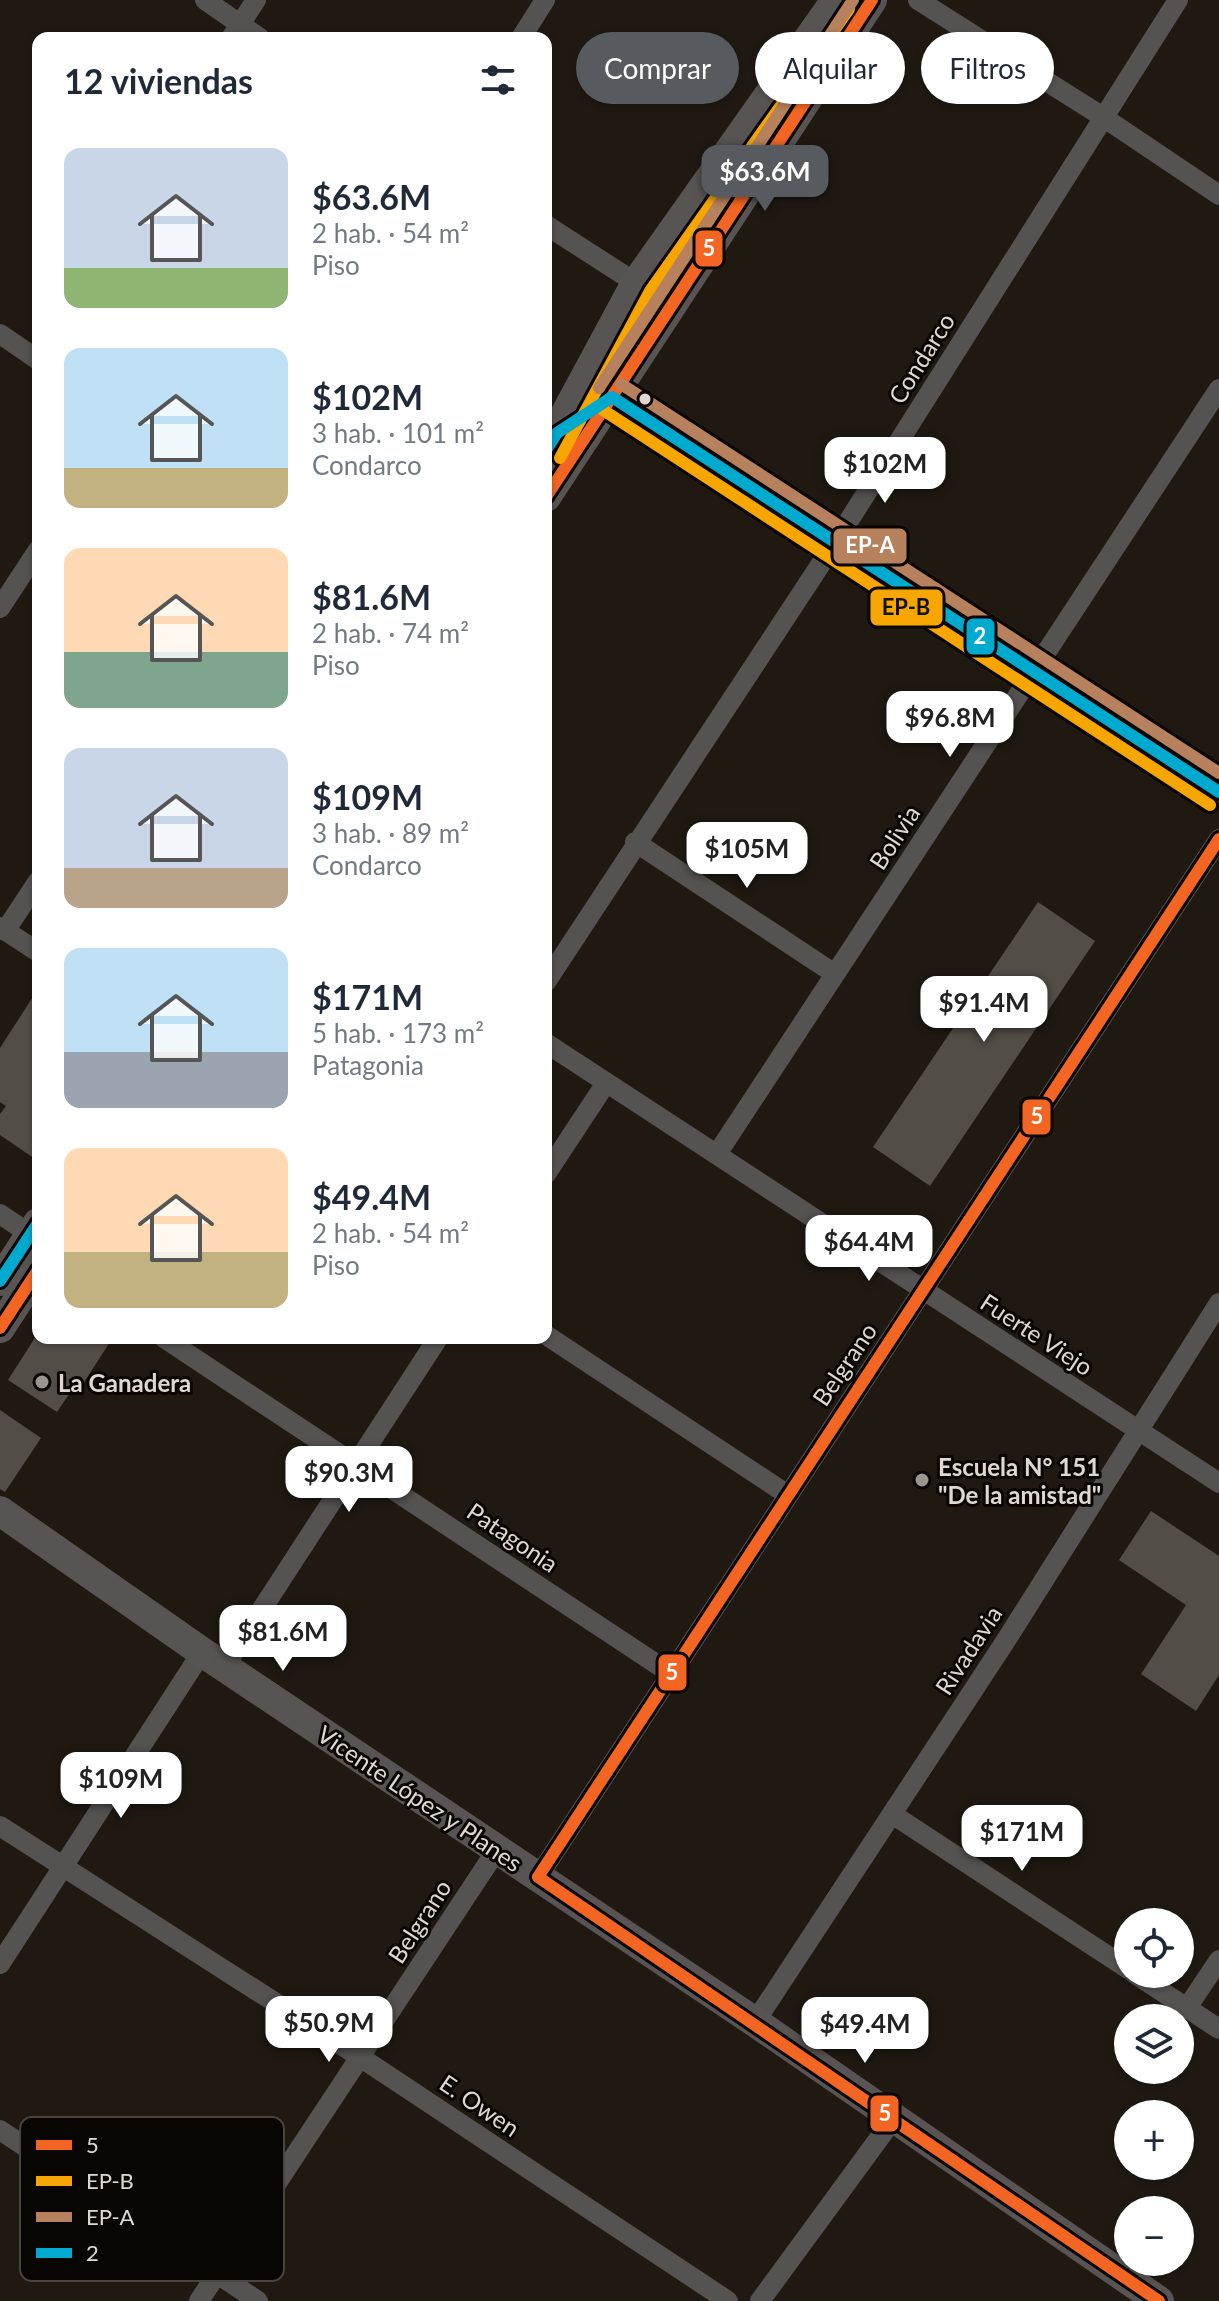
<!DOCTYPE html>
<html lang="es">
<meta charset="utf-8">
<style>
:root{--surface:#fff;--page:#f2f2f3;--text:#1f2937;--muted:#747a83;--accent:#575a5e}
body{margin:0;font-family:Lato,sans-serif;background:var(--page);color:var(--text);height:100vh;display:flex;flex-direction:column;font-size:30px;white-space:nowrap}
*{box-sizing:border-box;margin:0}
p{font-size:26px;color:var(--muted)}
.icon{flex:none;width:44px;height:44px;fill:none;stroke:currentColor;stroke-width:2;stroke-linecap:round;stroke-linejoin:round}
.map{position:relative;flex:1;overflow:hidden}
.details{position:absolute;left:32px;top:32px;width:520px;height:1312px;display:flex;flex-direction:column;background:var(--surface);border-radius:16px;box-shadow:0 2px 6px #0004}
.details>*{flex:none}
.top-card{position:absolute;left:576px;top:32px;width:522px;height:72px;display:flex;gap:16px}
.buttons{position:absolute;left:1114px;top:1908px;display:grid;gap:16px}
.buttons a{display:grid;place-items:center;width:80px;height:80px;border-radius:50%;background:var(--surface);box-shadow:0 2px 6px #0004;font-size:40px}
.price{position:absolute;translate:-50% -68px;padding:0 18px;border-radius:16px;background:#fff;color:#222;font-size:26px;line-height:52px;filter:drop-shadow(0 2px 4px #0008)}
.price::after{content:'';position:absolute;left:50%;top:48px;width:24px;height:18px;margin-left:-12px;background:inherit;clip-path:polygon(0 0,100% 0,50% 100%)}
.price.selected{background:var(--accent);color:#fff}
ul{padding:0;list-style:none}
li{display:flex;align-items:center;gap:24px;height:200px;padding:0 32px}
li span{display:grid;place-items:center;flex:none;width:224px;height:160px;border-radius:16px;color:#555}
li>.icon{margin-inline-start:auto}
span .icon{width:96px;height:96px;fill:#fffc;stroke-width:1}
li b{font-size:34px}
h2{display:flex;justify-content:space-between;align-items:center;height:96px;padding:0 32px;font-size:34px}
.chip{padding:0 28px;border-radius:36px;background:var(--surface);box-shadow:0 2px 6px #0004;font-size:28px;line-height:72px}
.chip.selected{background:var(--accent);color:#fff}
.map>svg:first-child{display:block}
</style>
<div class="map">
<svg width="1219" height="2301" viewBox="0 0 1219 2301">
<rect width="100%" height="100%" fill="#1f1912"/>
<!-- building -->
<path fill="#534d47" d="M1038,902L1095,941L930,1186L873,1147Z
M38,989V1161L0,1135V1114L6,1106L0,1102V1048Z
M38,1333V1338H104L110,1342L81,1387L76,1384L57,1412L8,1380Z
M0,1410L41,1438L5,1492L0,1489Z
M1151,1511L1219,1556V1675L1196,1711L1141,1674L1186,1605L1119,1560Z"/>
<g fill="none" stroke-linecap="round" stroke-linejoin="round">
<!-- street -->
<path stroke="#555252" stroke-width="20" d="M205,0L260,38
M918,0L1103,117L1219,195
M231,38L256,0
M521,38L545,0
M546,225L636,283
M0,334L38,360
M0,608L38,550
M635,842L835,974
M0,927L38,952
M5,931L38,881
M546,982L836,541L1178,0
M546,1043L1219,1483
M717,1154L1219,389
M546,1174L606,1083
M0,1214L31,1235
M546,1335L788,1495
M164,1338L673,1675
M225,1666L438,1338
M892,1814L1128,1969
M0,1826L360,2057L728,2301
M538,1877L1219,839
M0,1964L202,1652
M1135,1974L1219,2029
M1187,2008L1219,1960
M755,2022L1003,1645L1219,1303
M0,2130L258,2301
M199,2301L496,1851
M760,2301L894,2118"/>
<!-- secondary -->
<path stroke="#585453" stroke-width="30" d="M612,397L1219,792
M546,450L636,283L836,0
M546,497L872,0
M0,1281L38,1223
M0,1328L38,1270
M0,1511L202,1652L755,2022L1159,2301"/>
<defs>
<path id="bus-1" d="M546,497L872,0
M0,1328L38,1270
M1159,2301L538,1877L1219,839"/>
<path id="bus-2" d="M603,410L1210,805
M560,458L650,291L849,9"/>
<path id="bus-3" d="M621,384L1219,773
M599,388L853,0"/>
<path id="bus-4" d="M546,450L557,433L612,397L1219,792
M0,1281L38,1223"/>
</defs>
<!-- bus-1 casing -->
<use href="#bus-1" stroke="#090503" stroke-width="18"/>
<!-- bus-2 casing -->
<use href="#bus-2" stroke="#090503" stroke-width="18"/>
<!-- bus-3 casing -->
<use href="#bus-3" stroke="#090503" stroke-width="18"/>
<!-- bus-4 casing -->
<use href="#bus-4" stroke="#090503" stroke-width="18"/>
<!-- bus-1 -->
<use href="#bus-1" stroke="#f26522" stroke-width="12"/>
<!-- bus-2 -->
<use href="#bus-2" stroke="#f7a600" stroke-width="12"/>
<!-- bus-3 -->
<use href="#bus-3" stroke="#b6815c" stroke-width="12"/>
<!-- bus-4 -->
<use href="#bus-4" stroke="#00a9ce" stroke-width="12"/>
</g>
<!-- markers -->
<circle fill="#e0d8d0" stroke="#090503" stroke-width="3" cx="645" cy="399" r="7"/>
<g fill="#9c958e" stroke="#090503" stroke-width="3">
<circle cx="42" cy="1382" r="8"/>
<circle cx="922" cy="1480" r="8"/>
</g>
<g text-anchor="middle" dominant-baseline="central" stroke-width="6" stroke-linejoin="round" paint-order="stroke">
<!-- street labels -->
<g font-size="24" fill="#e0d8d0" stroke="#090503">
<text transform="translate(921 358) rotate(-58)">Condarco</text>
<text transform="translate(894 837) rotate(-57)">Bolivia</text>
<text transform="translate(1037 1334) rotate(33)">Fuerte Viejo</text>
<text transform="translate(844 1364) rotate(-56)">Belgrano</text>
<text transform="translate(513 1537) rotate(34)">Patagonia</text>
<text transform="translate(968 1650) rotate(-57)">Rivadavia</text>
<text transform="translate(420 1798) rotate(34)">Vicente López y Planes</text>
<text transform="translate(419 1921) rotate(-57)">Belgrano</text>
<text transform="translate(480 2105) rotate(34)">E. Owen</text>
</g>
<!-- poi labels -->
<g font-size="24" font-weight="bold" fill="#e0d8d0" stroke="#090503" text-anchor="start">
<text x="58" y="1382">La Ganadera</text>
<text x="938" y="1466">Escuela N° 151<tspan x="938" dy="28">"De la amistad"</tspan></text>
</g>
</g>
<!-- legend -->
<rect x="20" y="2117" width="264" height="164" rx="12" fill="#090503" stroke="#4a4440" stroke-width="2"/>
<rect x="36" y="2140" width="36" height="10" fill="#f26522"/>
<rect x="36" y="2176" width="36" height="10" fill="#f7a600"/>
<rect x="36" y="2212" width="36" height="10" fill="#b6815c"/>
<rect x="36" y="2248" width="36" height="10" fill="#00a9ce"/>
<g font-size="22" fill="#e0d8d0">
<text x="86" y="2153">5</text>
<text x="86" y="2189">EP-B</text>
<text x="86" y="2225">EP-A</text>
<text x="86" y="2261">2</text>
</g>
<g stroke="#090503" stroke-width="3">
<rect x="694" y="229" width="30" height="39" rx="8" fill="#f26522"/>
<rect x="832" y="527" width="76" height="38" rx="8" fill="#b6815c"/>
<rect x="869" y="588" width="75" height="39" rx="8" fill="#f7a600"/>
<rect x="965" y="617" width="31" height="39" rx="8" fill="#00a9ce"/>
<rect x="1021" y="1098" width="31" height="38" rx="8" fill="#f26522"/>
<rect x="657" y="1653" width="31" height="39" rx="8" fill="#f26522"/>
<rect x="869" y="2094" width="31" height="39" rx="8" fill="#f26522"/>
</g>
<g font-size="22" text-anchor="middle" font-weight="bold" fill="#fff">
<text x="709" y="256">5</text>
<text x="870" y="553">EP-A</text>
<text x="980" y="644">2</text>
<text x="1037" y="1124">5</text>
<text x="672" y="1680">5</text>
<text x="885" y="2121">5</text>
</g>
<g font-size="22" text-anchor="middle" font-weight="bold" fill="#111">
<text x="906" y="615">EP-B</text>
</g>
</svg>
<div class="buttons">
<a><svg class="icon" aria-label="locate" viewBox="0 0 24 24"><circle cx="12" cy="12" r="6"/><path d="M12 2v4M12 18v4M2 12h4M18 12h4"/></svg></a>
<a><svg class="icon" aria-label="layers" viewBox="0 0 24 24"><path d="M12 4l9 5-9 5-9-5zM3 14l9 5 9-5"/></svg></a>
<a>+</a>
<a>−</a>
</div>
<b class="price selected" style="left:765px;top:213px">$63.6M</b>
<b class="price" style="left:885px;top:505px">$102M</b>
<b class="price" style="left:950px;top:759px">$96.8M</b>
<b class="price" style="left:747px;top:890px">$105M</b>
<b class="price" style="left:984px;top:1044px">$91.4M</b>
<b class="price" style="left:869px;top:1283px">$64.4M</b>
<b class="price" style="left:349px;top:1514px">$90.3M</b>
<b class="price" style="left:283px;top:1673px">$81.6M</b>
<b class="price" style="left:121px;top:1820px">$109M</b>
<b class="price" style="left:1022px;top:1873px">$171M</b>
<b class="price" style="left:329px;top:2064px">$50.9M</b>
<b class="price" style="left:865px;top:2065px">$49.4M</b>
<div class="top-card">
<a class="chip selected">Comprar</a>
<a class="chip">Alquilar</a>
<a class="chip">Filtros</a>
</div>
<section class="details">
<h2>12 viviendas<svg class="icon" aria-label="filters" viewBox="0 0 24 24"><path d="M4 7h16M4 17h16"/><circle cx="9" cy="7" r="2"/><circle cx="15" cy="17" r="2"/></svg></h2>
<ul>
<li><span style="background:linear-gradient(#c9d6e8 75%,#8fb573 0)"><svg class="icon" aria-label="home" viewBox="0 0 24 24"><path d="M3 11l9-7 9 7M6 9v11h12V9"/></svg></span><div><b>$63.6M</b><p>2 hab. · 54 m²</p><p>Piso</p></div></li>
<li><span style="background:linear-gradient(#bfe0f5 75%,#c2b280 0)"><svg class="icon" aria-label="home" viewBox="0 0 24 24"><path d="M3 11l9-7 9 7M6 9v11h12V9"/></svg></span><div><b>$102M</b><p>3 hab. · 101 m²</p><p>Condarco</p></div></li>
<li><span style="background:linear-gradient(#ffd9b3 65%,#7fa58c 0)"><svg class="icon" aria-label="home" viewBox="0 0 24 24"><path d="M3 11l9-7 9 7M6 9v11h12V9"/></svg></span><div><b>$81.6M</b><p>2 hab. · 74 m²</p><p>Piso</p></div></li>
<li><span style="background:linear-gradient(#c9d6e8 75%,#b9a48a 0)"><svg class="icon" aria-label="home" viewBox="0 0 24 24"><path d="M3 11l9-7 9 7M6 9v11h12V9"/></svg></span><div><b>$109M</b><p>3 hab. · 89 m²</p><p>Condarco</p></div></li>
<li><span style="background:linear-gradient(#bfe0f5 65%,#9aa5b1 0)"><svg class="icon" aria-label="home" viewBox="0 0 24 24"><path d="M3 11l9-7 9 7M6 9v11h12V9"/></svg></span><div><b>$171M</b><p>5 hab. · 173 m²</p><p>Patagonia</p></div></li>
<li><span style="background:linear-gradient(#ffd9b3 65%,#c2b280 0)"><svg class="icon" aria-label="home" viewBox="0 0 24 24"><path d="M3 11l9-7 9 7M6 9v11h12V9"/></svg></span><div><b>$49.4M</b><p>2 hab. · 54 m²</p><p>Piso</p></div></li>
</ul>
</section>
</div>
